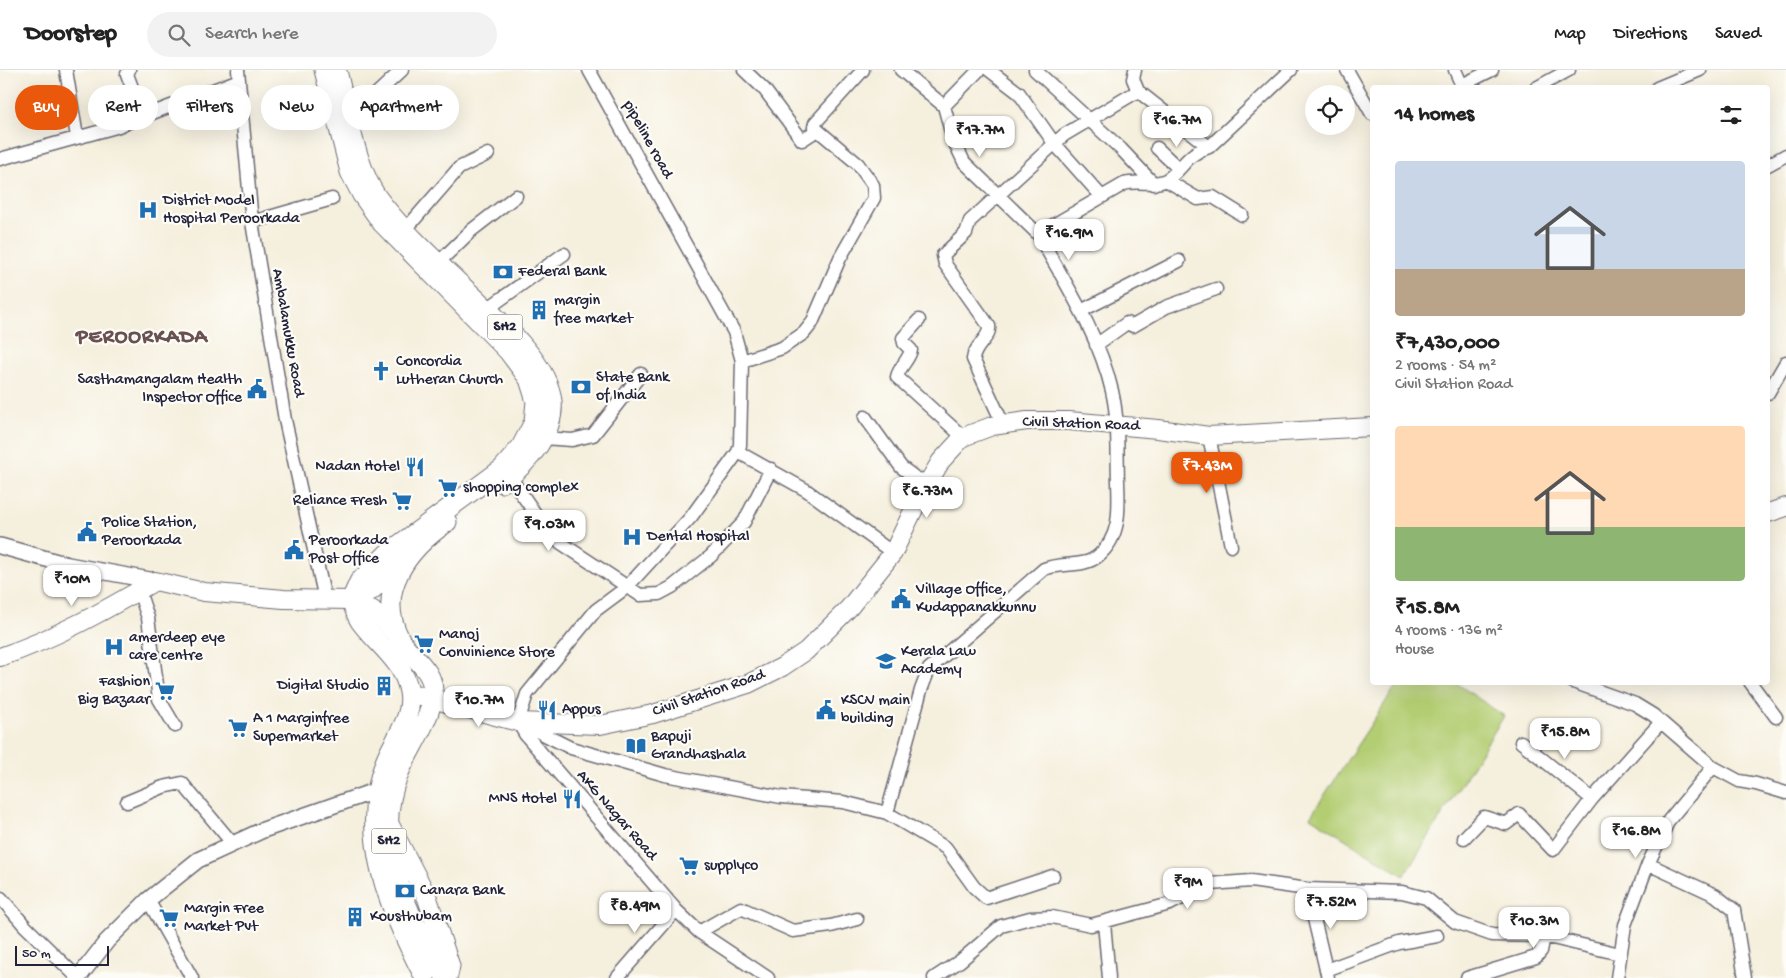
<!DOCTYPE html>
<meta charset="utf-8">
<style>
:root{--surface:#fff;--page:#f2f2f2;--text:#222;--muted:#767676;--line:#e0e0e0;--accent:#ea580c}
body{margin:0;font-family:"Gochi Hand",sans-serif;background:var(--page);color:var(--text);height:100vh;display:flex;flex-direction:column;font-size:19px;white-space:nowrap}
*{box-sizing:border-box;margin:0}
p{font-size:16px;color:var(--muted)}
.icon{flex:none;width:28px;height:28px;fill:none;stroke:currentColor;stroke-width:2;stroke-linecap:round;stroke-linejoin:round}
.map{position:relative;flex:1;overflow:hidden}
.details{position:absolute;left:1370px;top:15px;width:400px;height:600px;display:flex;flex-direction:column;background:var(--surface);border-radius:5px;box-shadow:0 5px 20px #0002}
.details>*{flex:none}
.banner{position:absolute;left:15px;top:15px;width:475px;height:45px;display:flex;gap:10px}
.controls{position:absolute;left:1305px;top:15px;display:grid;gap:10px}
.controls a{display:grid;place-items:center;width:50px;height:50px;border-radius:50%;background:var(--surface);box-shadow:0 5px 20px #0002;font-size:25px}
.scale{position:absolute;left:15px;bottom:12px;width:94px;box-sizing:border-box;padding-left:5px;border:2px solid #22223b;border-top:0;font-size:14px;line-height:18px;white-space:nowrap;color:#22223b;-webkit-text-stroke:4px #fdfcf7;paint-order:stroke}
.price{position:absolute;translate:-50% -42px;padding:0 11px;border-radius:10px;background:#fff;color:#222;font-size:16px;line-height:32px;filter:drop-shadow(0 1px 2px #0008)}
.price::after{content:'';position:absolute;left:50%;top:30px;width:15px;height:11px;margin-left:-8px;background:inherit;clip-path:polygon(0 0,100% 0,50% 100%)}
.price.current{background:var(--accent);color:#fff}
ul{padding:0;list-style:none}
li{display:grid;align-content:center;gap:10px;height:265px;padding:0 25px}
li span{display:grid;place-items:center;height:155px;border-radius:5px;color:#555}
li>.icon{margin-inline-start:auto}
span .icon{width:90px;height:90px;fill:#fffc;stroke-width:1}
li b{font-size:21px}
h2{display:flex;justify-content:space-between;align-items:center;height:60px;padding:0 25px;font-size:21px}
.tag{padding:0 18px;border-radius:22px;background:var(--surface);box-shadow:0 5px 20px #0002;font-size:18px;line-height:45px}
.tag.current{background:var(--accent);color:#fff}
header{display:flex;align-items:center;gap:30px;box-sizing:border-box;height:70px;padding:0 25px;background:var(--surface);border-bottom:1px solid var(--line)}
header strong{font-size:24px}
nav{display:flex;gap:28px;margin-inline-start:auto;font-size:18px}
.search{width:350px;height:45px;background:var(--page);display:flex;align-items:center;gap:12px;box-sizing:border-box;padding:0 18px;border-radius:28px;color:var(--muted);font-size:19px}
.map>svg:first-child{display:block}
</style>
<header>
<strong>Doorstep</strong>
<div class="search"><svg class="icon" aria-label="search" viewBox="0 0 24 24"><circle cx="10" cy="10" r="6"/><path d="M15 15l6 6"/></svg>Search here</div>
<nav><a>Map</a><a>Directions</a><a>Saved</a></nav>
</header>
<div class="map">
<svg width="1786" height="908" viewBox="0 0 1786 908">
<rect width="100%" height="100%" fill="#fdfcf7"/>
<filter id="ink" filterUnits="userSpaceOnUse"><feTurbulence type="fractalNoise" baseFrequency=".02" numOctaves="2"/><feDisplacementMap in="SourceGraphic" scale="10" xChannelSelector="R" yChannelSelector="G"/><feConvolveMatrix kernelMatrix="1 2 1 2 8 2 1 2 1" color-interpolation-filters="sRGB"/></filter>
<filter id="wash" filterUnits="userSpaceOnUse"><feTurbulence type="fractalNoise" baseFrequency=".0096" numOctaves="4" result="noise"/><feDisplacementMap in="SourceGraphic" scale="20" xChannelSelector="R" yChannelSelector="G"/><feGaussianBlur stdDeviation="1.12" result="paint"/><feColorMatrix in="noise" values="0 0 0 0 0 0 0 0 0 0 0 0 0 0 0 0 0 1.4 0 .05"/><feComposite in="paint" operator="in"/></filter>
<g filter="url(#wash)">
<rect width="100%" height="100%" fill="#f5efdd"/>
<!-- green -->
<path fill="#b3cd72" stroke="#6a7856" d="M1398,613H1456L1504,646L1404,806L1310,747Z"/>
</g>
<g filter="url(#ink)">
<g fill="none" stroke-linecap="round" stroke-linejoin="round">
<defs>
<path id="minor" d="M66,0L77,67
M129,0L127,4L143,47
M238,0L252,152L285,350L325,529
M744,0L764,19L802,70L816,61
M901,0L944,36
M979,0L944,36L953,69L964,92L1038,164
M989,0L1019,23L1054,73L1102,127
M1035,0L1121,79L1154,114
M1135,0L1133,9L1138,21
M1347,0L1372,44
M1455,0L1463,18
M1462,15L1492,0
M1536,18L1569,0
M1657,18L1700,0
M338,39L371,29L402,0
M1157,78L1178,98
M0,89L116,57L239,10
M1768,95L1786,85
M1166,110L1198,129L1213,127L1242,145
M252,152L332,129
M406,159L459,98L488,84
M439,192L472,160L516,126
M487,239L564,184
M1081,241L1179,191
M919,250L903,268L904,273L911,280C909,290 899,297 897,307L963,367
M1096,275L1127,253L1133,256L1166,237L1216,219
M742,291L782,278L804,263L812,253L840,188L874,128L873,115L858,94L814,57L815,53L863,0
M1768,323L1786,292
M865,347L901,397L917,409L929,410
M1003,354L973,289C975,274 991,268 989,256L945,194L943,185L966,163L970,151L1064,65L1138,21L1209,77
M1209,366L1231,476
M543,368L572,370L593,365L641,304
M738,382L806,420L893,483
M510,407L541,452L561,473L640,525L659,524L672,517L711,486L744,452L771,399
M139,521L148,548L159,629L175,656
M1573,612L1635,634L1653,645L1713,697L1739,711L1756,714L1786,723
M1750,612L1776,647
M518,652L527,624L596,540L627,517L691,447L738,382L740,375L742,291L734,262L589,0
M518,652L525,664L676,840L699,862L768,908
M523,654L571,678L665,705L781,727L843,732L887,743L946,778L974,817L986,828L1053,806
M1521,672L1592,729
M127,732L163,717L182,713L233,774
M887,743L921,620L929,599L1044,499C1061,492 1084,498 1098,486C1121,467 1119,439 1118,412C1117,382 1119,351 1112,321C1099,265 1066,214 1038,164L1124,114C1137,110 1156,116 1166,110C1184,99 1185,84 1209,77L1291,0
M1464,768L1484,747L1506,754L1519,744L1553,780L1592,729L1661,652
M1648,794L1715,825L1734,840L1745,908
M1307,819L1328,908
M1,828L25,856L78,908
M148,830L192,908
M1104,853L1109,908
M699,862L741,838L793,861L831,856L857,849
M1326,900L1399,873L1437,866
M617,908L676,840
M934,908L960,891L1001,856L1030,848L1052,847L1091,855L1170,834L1210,814L1251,811L1307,819L1402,822L1426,828L1455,852L1492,865L1544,866L1620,884
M1467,908L1536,887L1541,881L1544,866
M1617,908L1625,855L1648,794L1669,750L1713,697"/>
<path id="tertiary" d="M0,476L68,495L155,511
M78,908L107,871L148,830L198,790L263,760L386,717"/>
<path id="secondary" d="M1768,443L1786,437
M351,530L371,521L403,494
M0,587C54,569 106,540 155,511L204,522L284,529L351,530L373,540L398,567
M410,623L518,652L600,655L653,644L748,614L782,597L806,581L849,538L893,483L920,426L941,391L963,367L992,356L1027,351H1069L1158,359L1209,366L1372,357"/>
<path id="primary" d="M324,0L350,102L362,125L382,153L508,281L529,309L536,331L534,352L521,377L502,399L388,483L359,512L351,530C354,537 356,545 360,551C377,575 404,591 409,622C414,648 394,668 385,692C357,766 390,842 425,908
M338,5C346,39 357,99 377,127C401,160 444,199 475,228C500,251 543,289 551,325C559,360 527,394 502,413
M390,756L427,827L450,896L448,905
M446,908C409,849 369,773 399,703C409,679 432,648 433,623C434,599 411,588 400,569C374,521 408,479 447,452"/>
</defs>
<!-- minor casing -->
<use href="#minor" stroke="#6c6a74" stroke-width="15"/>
<!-- tertiary casing -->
<use href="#tertiary" stroke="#6c6a74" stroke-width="18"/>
<!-- secondary casing -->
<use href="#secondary" stroke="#6c6a74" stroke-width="20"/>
<!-- primary casing -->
<use href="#primary" stroke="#6c6a74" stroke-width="21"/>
<!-- minor -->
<use href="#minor" stroke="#fff" stroke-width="12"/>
<!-- tertiary -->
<use href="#tertiary" stroke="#fff" stroke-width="15"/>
<!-- secondary -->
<use href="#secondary" stroke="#fff" stroke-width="18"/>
<!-- primary -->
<use href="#primary" stroke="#fff" stroke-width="19"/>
</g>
</g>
<!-- icons -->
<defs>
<symbol id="hospital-bare" viewBox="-9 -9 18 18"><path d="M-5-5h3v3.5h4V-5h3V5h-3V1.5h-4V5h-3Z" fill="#1f6fb2" stroke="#fdfcf7" stroke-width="2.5" paint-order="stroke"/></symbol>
<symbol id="bank-bare" viewBox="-9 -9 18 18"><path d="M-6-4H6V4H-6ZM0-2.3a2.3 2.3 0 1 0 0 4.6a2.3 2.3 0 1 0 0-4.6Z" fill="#1f6fb2" stroke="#fdfcf7" stroke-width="2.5" paint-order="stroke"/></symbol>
<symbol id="building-bare" viewBox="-9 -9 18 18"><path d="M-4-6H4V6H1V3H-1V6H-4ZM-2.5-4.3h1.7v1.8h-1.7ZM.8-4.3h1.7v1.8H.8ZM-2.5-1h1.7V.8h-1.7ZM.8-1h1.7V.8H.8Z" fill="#1f6fb2" stroke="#fdfcf7" stroke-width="2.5" paint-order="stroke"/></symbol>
<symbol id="church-bare" viewBox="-9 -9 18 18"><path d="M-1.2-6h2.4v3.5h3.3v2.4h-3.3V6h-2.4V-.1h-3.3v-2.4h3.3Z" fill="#1f6fb2" stroke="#fdfcf7" stroke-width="2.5" paint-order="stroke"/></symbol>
<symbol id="civic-bare" viewBox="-9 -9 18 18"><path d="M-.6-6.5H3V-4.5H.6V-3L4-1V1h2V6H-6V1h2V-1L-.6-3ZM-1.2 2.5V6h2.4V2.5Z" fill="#1f6fb2" stroke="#fdfcf7" stroke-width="2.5" paint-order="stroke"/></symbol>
<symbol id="restaurant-bare" viewBox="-9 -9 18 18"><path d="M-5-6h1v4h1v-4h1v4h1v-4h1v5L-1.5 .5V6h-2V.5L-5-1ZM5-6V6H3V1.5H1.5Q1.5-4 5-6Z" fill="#1f6fb2" stroke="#fdfcf7" stroke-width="2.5" paint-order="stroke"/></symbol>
<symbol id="supermarket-bare" viewBox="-9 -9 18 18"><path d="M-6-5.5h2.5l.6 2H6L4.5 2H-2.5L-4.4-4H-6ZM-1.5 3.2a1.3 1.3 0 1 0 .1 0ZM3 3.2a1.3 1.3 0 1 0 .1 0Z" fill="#1f6fb2" stroke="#fdfcf7" stroke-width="2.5" paint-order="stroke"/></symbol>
<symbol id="university-bare" viewBox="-9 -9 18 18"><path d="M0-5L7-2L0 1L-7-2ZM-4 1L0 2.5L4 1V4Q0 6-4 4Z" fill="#1f6fb2" stroke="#fdfcf7" stroke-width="2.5" paint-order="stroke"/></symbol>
<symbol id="library-bare" viewBox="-9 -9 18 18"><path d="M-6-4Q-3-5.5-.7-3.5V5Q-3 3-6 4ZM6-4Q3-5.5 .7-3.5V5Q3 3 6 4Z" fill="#1f6fb2" stroke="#fdfcf7" stroke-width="2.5" paint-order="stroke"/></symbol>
</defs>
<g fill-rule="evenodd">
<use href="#hospital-bare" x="134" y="126" width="28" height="28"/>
<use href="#bank-bare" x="489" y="188" width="28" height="28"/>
<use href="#building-bare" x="525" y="226" width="28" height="28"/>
<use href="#church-bare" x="367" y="287" width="28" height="28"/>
<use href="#bank-bare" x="567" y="303" width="28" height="28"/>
<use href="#civic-bare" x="243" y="305" width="28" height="28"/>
<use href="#restaurant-bare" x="401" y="383" width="28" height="28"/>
<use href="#supermarket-bare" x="434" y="404" width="28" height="28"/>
<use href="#supermarket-bare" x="388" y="417" width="28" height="28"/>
<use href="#civic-bare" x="73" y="448" width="28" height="28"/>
<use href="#hospital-bare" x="618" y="453" width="28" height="28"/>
<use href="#civic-bare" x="280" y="466" width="28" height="28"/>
<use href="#civic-bare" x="887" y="515" width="28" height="28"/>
<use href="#supermarket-bare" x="410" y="560" width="28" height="28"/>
<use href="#hospital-bare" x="100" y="563" width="28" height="28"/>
<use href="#university-bare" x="872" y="577" width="28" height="28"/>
<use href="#building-bare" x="370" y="602" width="28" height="28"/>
<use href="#supermarket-bare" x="151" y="607" width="28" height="28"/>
<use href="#restaurant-bare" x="533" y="626" width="28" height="28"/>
<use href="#civic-bare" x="812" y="626" width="28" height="28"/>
<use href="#supermarket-bare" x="224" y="644" width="28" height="28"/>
<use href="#library-bare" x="622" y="662" width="28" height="28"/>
<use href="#restaurant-bare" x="558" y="715" width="28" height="28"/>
<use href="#supermarket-bare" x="675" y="782" width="28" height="28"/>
<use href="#bank-bare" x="391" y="807" width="28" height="28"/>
<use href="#building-bare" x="341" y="833" width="28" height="28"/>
<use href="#supermarket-bare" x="155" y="834" width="28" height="28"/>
</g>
<g text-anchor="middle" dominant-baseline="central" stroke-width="4.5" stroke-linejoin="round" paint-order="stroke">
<!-- shield labels -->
<g fill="#fdfcf7" stroke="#646373" stroke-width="1">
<rect x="487.5" y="244.5" width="35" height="25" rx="4"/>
<rect x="371.5" y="758.5" width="35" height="25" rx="4"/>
</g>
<g font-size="15" font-weight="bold" fill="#22223b">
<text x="505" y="257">SH2</text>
<text x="389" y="771">SH2</text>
</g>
<!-- street labels -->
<g font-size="16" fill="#22223b" stroke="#fdfcf7">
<text transform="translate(647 70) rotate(61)">pipeline road</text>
<text transform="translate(287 263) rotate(80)">Ambalamukku Road</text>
<text transform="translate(1081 355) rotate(2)">Civil Station Road</text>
<text transform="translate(709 624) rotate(-19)">Civil Station Road</text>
<text transform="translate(616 746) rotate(49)">AKG Nagar Road</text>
</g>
<!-- poi labels -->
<g font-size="16" fill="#22223b" stroke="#fdfcf7" text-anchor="start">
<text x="163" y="131">District Model<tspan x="163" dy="18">Hospital Peroorkada</tspan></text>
<text x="518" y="202">Federal Bank</text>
<text x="554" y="231">margin<tspan x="554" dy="18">free market</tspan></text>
<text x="396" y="292">Concordia<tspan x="396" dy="18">Lutheran Church</tspan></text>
<text x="596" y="308">State Bank<tspan x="596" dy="18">of India</tspan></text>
<text x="242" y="310" text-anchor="end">Sasthamangalam Health<tspan x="242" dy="18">Inspector Office</tspan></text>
<text x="400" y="397" text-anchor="end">Nadan Hotel</text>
<text x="463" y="418">shopping complex</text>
<text x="387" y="431" text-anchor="end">Reliance Fresh</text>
<text x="102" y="453">Police Station,<tspan x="102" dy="18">Peroorkada</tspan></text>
<text x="647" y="467">Dental Hospital</text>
<text x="309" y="471">Peroorkada<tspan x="309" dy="18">Post Office</tspan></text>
<text x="916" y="520">Village Office,<tspan x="916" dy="18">Kudappanakkunnu</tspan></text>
<text x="439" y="565">Manoj<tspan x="439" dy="18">Convinience Store</tspan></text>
<text x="129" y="568">amerdeep eye<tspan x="129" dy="18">care centre</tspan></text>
<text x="901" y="582">Kerala Law<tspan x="901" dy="18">Academy</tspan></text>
<text x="150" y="612" text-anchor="end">Fashion<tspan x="150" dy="18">Big Bazaar</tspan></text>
<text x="369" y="616" text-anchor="end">Digital Studio</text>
<text x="841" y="631">KSCV main<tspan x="841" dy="18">building</tspan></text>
<text x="562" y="640">Appus</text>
<text x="253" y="649">A 1 Marginfree<tspan x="253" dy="18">Supermarket</tspan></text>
<text x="651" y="667">Bapuji<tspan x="651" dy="18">Grandhashala</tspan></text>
<text x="557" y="729" text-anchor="end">MNS Hotel</text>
<text x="704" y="796">supplyco</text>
<text x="420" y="821">Canara Bank</text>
<text x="184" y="839">Margin Free<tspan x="184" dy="18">Market Pvt</tspan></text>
<text x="370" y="847">Kousthubam</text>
</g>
<!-- district labels -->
<g font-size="21" font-weight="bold" letter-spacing="1" fill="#685150" stroke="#fdfcf7">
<text x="142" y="268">PEROORKADA</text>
</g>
</g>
</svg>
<div class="controls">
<a><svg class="icon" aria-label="locate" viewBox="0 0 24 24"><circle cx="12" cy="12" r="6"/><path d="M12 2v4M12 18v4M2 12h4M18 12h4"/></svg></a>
</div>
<div class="scale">50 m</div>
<b class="price" style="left:1177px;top:78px">₹16.7M</b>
<b class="price" style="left:980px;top:88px">₹17.7M</b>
<b class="price" style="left:1069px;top:191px">₹16.9M</b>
<b class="price current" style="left:1207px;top:424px">₹7.43M</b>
<b class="price" style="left:927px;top:449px">₹6.73M</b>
<b class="price" style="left:549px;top:482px">₹9.03M</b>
<b class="price" style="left:72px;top:537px">₹10M</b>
<b class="price" style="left:479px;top:658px">₹10.7M</b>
<b class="price" style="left:1565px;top:690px">₹15.8M</b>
<b class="price" style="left:1636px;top:789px">₹16.8M</b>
<b class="price" style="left:1188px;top:840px">₹9M</b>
<b class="price" style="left:1331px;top:860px">₹7.52M</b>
<b class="price" style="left:635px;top:864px">₹8.49M</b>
<b class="price" style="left:1534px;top:879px">₹10.3M</b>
<div class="banner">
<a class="tag current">Buy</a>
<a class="tag">Rent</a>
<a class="tag">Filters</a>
<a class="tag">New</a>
<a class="tag">Apartment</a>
</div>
<section class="details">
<h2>14 homes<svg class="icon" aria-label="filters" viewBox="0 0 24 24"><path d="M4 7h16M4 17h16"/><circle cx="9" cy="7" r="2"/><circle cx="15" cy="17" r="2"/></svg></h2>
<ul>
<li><span style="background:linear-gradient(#c9d6e8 70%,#b9a48a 0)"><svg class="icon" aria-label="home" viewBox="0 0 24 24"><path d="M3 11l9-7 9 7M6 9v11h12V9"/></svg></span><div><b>₹7,430,000</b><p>2 rooms · 54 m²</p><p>Civil Station Road</p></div></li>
<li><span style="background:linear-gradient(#ffd9b3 65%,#8fb573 0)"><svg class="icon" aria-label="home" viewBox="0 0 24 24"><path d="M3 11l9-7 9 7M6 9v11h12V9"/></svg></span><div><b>₹15.8M</b><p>4 rooms · 136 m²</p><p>House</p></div></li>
</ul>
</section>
</div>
